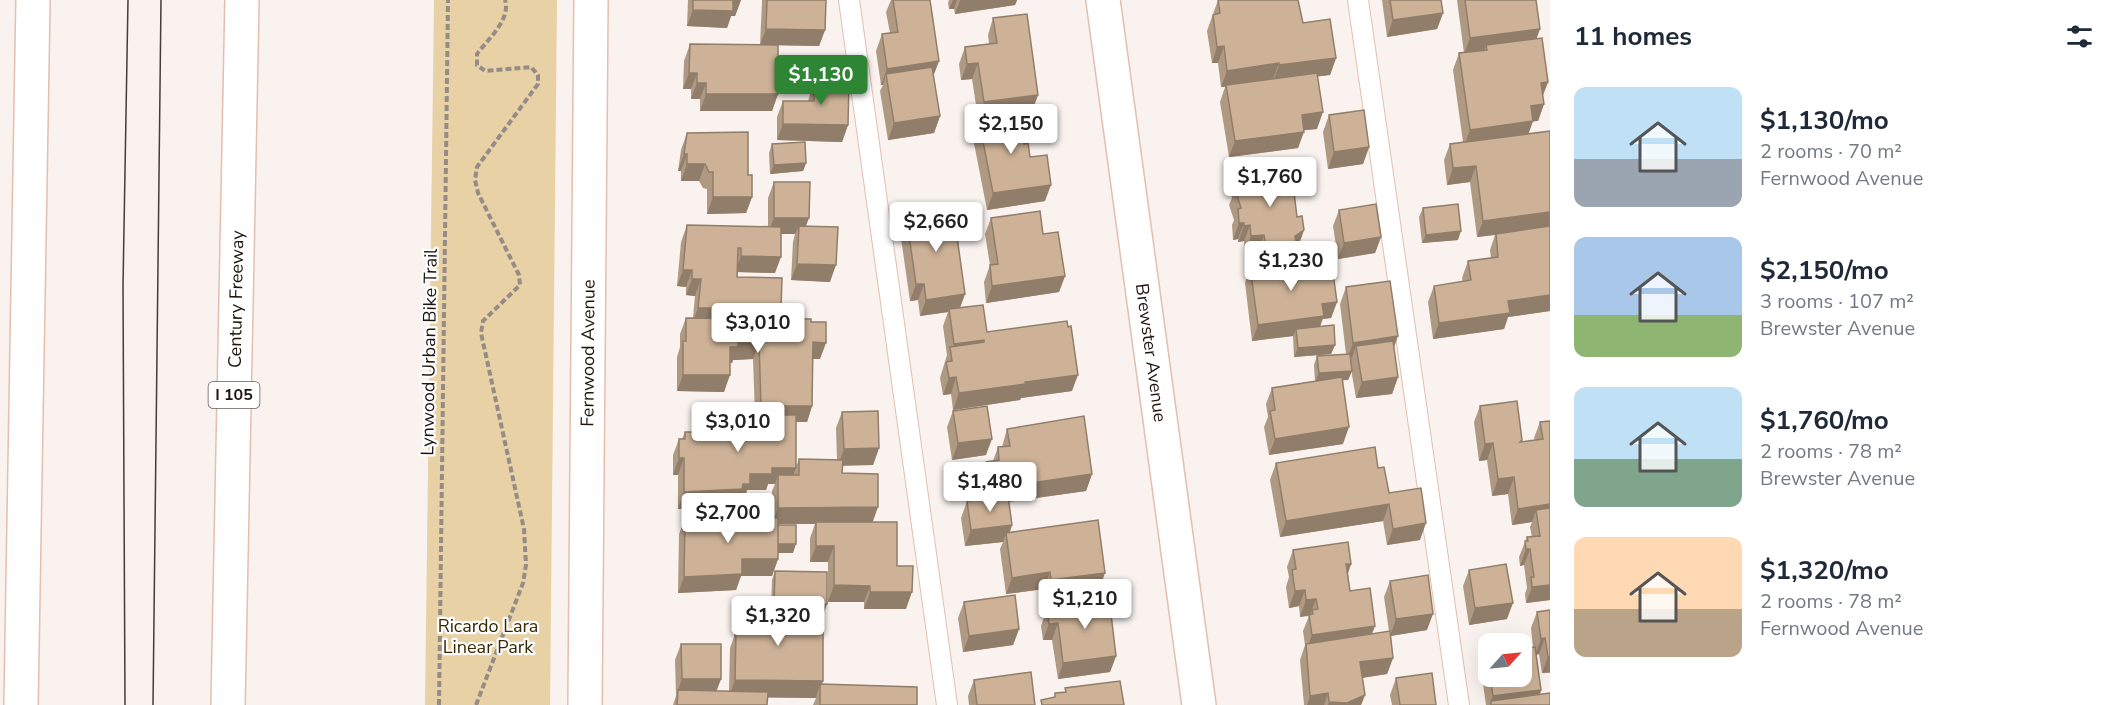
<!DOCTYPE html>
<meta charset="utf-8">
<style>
:root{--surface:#fff;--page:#f6f6f7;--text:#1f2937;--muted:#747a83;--accent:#2e8635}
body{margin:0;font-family:"Nunito Sans",sans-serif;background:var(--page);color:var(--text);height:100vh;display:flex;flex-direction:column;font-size:22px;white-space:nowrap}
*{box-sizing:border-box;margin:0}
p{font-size:20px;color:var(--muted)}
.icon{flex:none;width:33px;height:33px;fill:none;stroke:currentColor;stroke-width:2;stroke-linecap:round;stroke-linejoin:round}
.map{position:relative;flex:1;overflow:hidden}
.sheet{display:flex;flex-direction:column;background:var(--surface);width:570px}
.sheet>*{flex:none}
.needle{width:39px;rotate:63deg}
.fabs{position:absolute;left:1478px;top:633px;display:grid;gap:12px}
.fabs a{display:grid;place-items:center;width:54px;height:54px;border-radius:12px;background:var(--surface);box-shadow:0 6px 24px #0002;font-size:30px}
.price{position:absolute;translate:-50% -51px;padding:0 14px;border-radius:6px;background:#fff;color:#222;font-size:20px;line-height:39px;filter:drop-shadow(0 2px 3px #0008)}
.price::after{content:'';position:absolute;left:50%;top:36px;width:18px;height:14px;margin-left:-9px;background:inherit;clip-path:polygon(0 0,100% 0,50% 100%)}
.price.on{background:var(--accent);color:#fff}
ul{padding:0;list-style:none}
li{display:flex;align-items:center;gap:18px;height:150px;padding:0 24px}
li span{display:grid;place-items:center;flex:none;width:168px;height:120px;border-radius:12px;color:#555}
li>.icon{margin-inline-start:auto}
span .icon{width:72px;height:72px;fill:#fffc;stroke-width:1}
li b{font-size:26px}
h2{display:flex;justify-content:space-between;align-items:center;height:72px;padding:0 24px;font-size:26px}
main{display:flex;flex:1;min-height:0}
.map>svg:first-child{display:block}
</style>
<main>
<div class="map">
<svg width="1550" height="705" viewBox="0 0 1550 705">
<rect width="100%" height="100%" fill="#f9f2ee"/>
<!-- green -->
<path fill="#e7d1a5" d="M434,0H557L550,705H425Z"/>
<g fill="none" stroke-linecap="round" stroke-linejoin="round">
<defs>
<path id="service" d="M849,0L947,705
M1358,0L1459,705"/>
<g id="minor">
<path id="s1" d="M1103,0L1199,705"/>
</g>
<g id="tertiary">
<path id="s2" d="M585,705L591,0"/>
</g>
<g id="motorway">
<path d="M21,705L33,0"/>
<path id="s3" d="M228,705L242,0"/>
</g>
</defs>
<!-- service casing -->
<use href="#service" stroke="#e3bfae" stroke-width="22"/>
<!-- minor casing -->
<use href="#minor" stroke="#e3bfae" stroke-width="36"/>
<!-- tertiary casing -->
<use href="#tertiary" stroke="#e3bfae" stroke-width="36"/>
<!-- motorway casing -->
<use href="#motorway" stroke="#e3bfae" stroke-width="36"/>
<!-- path -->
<path stroke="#958c87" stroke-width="4" stroke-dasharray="6 3" stroke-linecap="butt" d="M439,705L448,0
M476,705L523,583L526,565L524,529L481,333L483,321L520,285L519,275L478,193L475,180L477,167L538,84V75L531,67L485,71L477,65V54C488,39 511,20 505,0"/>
<!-- service -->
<use href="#service" stroke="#fff" stroke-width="20"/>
<!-- minor -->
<use href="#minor" stroke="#fff" stroke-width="33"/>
<!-- tertiary -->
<use href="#tertiary" stroke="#fff" stroke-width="33"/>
<!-- motorway -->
<use href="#motorway" stroke="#fff" stroke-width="33"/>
<!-- tram -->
<path stroke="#473c36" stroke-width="1.5" d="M125,705L123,286L128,0
M153,705L161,0"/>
</g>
<!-- wall -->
<path fill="#b09982" d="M688,0H741L735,16H731L727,28L687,26Z
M762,0H826L825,30L819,46L778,45V94L772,111H700V99H691V89H683L684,61L690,44L760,45L762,2Z
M891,0H930L939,61L933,75L940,116L934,133L888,140L880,91L883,85H881L876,51L882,34L890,33L886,12Z
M949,0H1017L1015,5L955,14L954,9H949L948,3Z
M1218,0H1298L1303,23L1336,58L1330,75L1318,76L1317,129L1304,130L1298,148L1229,157L1220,102L1225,87H1221L1218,63H1212L1207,31Z
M1382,0H1441L1443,13L1437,29L1387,37Z
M1457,0H1536L1537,38L1548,82L1542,96L1544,104L1538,121H1533L1528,134L1550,131V311L1508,317L1504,329L1433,339L1428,302L1434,286L1463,282L1462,278L1468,261L1491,258L1490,250L1495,235L1477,237L1470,182L1447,185L1444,160L1450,144L1463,142L1453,70L1459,53H1464Z
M993,18L1038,95L1032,111L1017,113L1020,132L1030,157L1045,201L987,210L972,133L978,118L972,79L961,80L959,64L965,47L989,44L988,35Z
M814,81L848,125L842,142L777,140V117L783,101H808L809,98Z
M1329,115L1369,147L1363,164L1328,169L1323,132Z
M687,133L748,175L752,197L746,213L707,214V189L703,188L699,181H681V171H678L681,150Z
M772,144L806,163L803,171L770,174L769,153Z
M1237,175L1297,217L1304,230L1298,247L1297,248L1293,261L1314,275L1337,302L1331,318L1323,319L1320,327L1335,345L1331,354L1294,357L1293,336L1252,341L1245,283L1250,267L1261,266L1258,251L1245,253L1244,241L1238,242V239L1233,240L1232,225L1234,220L1229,205L1232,198L1231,191Z
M774,182L806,226L830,282L791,280L793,242L795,234H781L775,273L738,272L737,277L777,319L820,359H813L812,406L807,422H796L793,475L799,459L837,460L836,428L842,412L879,448L873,465H843L842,473L897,566L906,609H864V602H828V562H810V538L815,524H778L793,553H778V559L772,576H741L736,590L678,593L679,534L685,518H772V491L775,484H768L766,490H747L744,500L738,501L736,505L678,509V475H673V455L679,439H682L685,432H730L736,415H755L753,359L733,360L732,363H730L724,392L677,391V357L680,347V334L686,318H693L695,296L686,295V287L677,286L681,242L687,225L768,227V198Z
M1423,208L1458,240L1422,243L1419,217Z
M1339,210L1381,237L1375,253L1338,259L1333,226Z
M906,214L965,294L960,308L987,332L1072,391L1021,398L1020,400L953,410L951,394L943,395L940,378L947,355L943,326L948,312L920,316L918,300L910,301L900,231Z
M991,218L1043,234L1065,276L1059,292L986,303L984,282L990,265L985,234Z
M1346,287L1394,349L1398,377L1392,394L1356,398L1351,369L1352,371L1348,380H1343V444L1269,455L1264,427L1268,417L1266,404L1272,388L1315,381L1314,365L1317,356L1346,354L1340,304Z
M1480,406L1522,440L1521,442L1535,440L1534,438L1540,422L1550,421V600L1526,603L1525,594L1527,588L1524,565L1520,566L1519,557L1527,537H1532L1530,527L1532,522L1512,525L1508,494L1492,496L1487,460L1479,461L1474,422Z
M953,411L986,455L952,460L947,427Z
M1007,429L1092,474L1086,491L1009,502L1012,525L1010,532L1099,590L1045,597L1044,589L1006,594L1000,549L1003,542L965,546L961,518L967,501L983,499L980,478L986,462L993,461L998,447H1002Z
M1276,463L1378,468L1389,493L1420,540L1387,545L1383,521L1280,537L1270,480Z
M1293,550L1351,564L1348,574L1350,591L1372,634L1389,631L1384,597L1390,581L1427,630L1391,636L1393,658L1387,674L1362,678L1365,695L1361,705H1304L1300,660L1305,645L1303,631L1309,616L1300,617L1299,606L1289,608L1286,587L1289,577L1287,567Z
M1469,570L1507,619L1469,625L1463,586Z
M775,571L824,613H805L804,625L823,681L822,684L917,705H813L816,698L767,697V705H673L676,696L675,660L681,644L721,679L716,691H729L730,648L734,637V626L740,610H771L772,580Z
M964,602L1019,629L1013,645L963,652L958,618Z
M1047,609L1116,656L1110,672L1058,679L1052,640H1043L1041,626Z
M1550,610V673H1542L1539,654L1536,655L1541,690L1540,695L1550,705H1486L1481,670L1487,654L1488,676H1521L1533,647L1531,628L1537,612Z
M1396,678L1436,705H1392L1390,695Z
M974,680L1035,705H969L968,696Z"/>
<!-- shaded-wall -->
<path fill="#907d6a" d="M733,0H741L735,16H731L727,28L687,26L693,10Z
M953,0H957L954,9H949Z
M960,0H1017L1015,5L955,14Z
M1443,13L1437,29L1387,37L1393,20Z
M766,29L825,30L819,46L760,45Z
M1540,29L1534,46L1487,50L1486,45L1484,52L1464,54L1470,38Z
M1224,46L1218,63H1212L1217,47Z
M1336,58L1330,75L1273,82L1279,65Z
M939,61L933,77L886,74L883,85H881L887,69Z
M978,63L972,79L961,80L967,64Z
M1279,63L1273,79L1221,87L1227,71Z
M689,73H697L691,89H683Z
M1548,82L1542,98L1541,83Z
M697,83H706L700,99H691Z
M706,94H778L772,111H700Z
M1038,95L1032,111L979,119L978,117L984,102Z
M1544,104L1538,121L1525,122L1531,106Z
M1323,112L1317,129L1296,131L1302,115Z
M940,116L934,133L888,140L894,123Z
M1533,121L1527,138L1464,146L1470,130Z
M783,124L848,125L842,142L777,140Z
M1304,132L1298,148L1229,157L1235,141Z
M1369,147L1363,164L1328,169L1334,152Z
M684,154H687L681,171H678Z
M806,163L803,171L770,174L774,165Z
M687,164H705L699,181H681Z
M1476,166L1470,182L1447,185L1453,168Z
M1051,185L1045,201L987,210L993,193Z
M713,197H752L746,213L707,214Z
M1550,212V228L1477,237L1483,221Z
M774,218H809L803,234L799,226L795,234H768Z
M1239,223H1244L1238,239L1233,240Z
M1250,225L1244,241L1238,242L1244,226Z
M1304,230L1298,247L1293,250L1297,249L1291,266L1261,270L1267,254Z
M1461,231L1458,240L1422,243L1426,235Z
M1264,235L1258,251L1245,253L1251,236Z
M1381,237L1375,253L1338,259L1344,243Z
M741,256L781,257L775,273L735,272Z
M797,264L836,265L830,282L791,280Z
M683,270H692L686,287L677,286Z
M1065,276L1059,292L986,303L992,286Z
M692,279H701L695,296L686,295Z
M916,284H924L918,300L910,301Z
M965,294L959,310L949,309L948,312L920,316L926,300Z
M1550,295V311L1508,317L1504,329L1433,339L1439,323L1508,301Z
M1337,302L1331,318L1322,319L1318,333L1296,329L1293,336L1252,341L1258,325L1322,304Z
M698,308H781L775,324H692Z
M1398,336L1392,353L1356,346L1352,358L1347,359L1353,343Z
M984,340L978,356L951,353L954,344Z
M813,342L826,343L820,359H807Z
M738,343H759L753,359L733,360L732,363H724L730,347Z
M1335,345L1331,354L1294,357L1298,348Z
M1352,371L1348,380L1315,382L1319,373Z
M683,375H730L724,392L677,391Z
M1078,375L1072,391L1021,398L1020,400L953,410L959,393L1025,382Z
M956,377L951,394L943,395L949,378Z
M1398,377L1392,394L1356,398L1362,382Z
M761,406H812L807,422H755Z
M1349,427L1343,444L1269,455L1275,439Z
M992,439L986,455L952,460L958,443Z
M1493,443L1487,460L1479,461L1485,444Z
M879,448L873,465L838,466L844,449Z
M679,458H684L678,475H673Z
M772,468H796L790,484L778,475L775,484H768L766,490H747L744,500L738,501L736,505L678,509L684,492L743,484L750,474Z
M1092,474L1086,491L984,505L990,489Z
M1514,477L1508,494L1492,496L1498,479Z
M1389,504L1383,521L1280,537L1286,521Z
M1550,504V519L1536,510L1532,522L1512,525L1518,509Z
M878,507L872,524L816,522L815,524H772L778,508Z
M1426,523L1420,540L1387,545L1393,529Z
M1012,525L1007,540L1006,533L1003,542L965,546L971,530Z
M778,544H796L793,553H775Z
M816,546H834L828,562H810Z
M1526,549H1530L1524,565L1520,566Z
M742,559H778L772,576H741L736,590L678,593L684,577Z
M1346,564H1351L1345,580Z
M1050,572L1044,589L1006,594L1012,578Z
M1105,573L1099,590L1045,597L1051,580Z
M834,585L870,586L864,602H828Z
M1550,585V600L1526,603L1532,587Z
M1305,590L1299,606L1289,608L1295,591Z
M870,592H912L906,609H864Z
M1316,599L1310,615L1300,617L1306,600Z
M1513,603L1507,619L1469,625L1475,608Z
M827,604L824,613L771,614L774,605Z
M1433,614L1427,630L1390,636L1396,619Z
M1058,623L1052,640H1043L1049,624Z
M1375,626L1369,642L1306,651L1312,635Z
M1019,629L1013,645L963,652L969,636Z
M1545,638L1539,654L1535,655L1541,639Z
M1116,656L1110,672L1058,679L1063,663Z
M1548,657H1550V672L1542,673Z
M1393,658L1387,674L1354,679L1360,662Z
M682,679H721L715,695L678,690L676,696Z
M735,680L823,681L820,687V684L816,698L729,697Z
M1541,690L1536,705L1491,701L1489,705L1493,696Z
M1328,693L1324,705H1307L1310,696Z
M1365,695L1361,705H1328L1329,702Z"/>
<!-- building -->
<path fill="#cdb297" stroke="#907d6a" stroke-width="1.5" d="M693,0H733V11L693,10Z
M767,0H826L825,30L766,29Z
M893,0H930L939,61L887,69L882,34L898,32Z
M1218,0H1298L1303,23L1330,19L1336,58L1279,65V63L1227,71L1224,46L1217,47L1213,15L1220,13Z
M1390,0H1441L1443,13L1393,20Z
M1465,0H1536L1540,29L1470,38Z
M1027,14L1038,95L984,102L978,63L967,64L965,47L997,43L993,18Z
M1542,38L1548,82L1541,83L1544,104L1531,106L1533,121L1470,130L1459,53L1487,50L1486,45Z
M690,44L778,45V94H706V83H697V73H689Z
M932,67L940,116L894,123L886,74Z
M1317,73L1323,112L1302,115L1304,132L1235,141L1226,85Z
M814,81L849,82L848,125L783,124V101H814Z
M1364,110L1369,147L1334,152L1329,115Z
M1017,111L1020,132H1022L1024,144L1028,143L1030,157L1047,155L1051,185L993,193L978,116Z
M1550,131V212L1483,221L1476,166L1453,168L1450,144Z
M748,132V175H752V197H713V172H709L705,164H687V154H684L687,133Z
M805,142L806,163L774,165L772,144Z
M1291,167L1297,217L1302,216L1304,230L1295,236L1297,249L1267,254L1264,235L1251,236L1250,225L1244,226V223H1239L1238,209L1241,208L1235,189L1238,188L1237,175Z
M774,182H810L809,218H774Z
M1376,204L1381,237L1344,243L1339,210Z
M1458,204L1461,231L1426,235L1423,208Z
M953,208L965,294L926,300L924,284H916L906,214Z
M1040,211L1043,234L1058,232L1065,276L992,286L990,265L998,264L991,218Z
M687,225L781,227V257L741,256V248H738L737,277L782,278L781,308H698L701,279H692V270H683Z
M799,226L838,227L836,265L797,264Z
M1550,226V295L1508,301L1510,313L1439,323L1434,286L1471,280L1468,261L1498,257L1496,234Z
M1312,259L1314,275L1333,273L1337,302L1322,304L1324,316L1258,325L1250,267Z
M1390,281L1398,336L1353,343L1346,287Z
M983,305L987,332L1067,321L1068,327L1071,326L1078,375L1025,382L1026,384L959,393L956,377L949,378L946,362L952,361L950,347L984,342V340L954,344L949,309Z
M686,318L811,319V322H826V343L813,342L812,406H761L759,343H738V347H730V375H683V341H686Z
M1334,325L1335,345L1298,348L1296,329Z
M1393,341L1398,377L1362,382L1356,346Z
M1350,354L1352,371L1319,373L1317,356Z
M1342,377L1349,427L1275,439L1270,411L1275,410L1272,388Z
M1517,401L1522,440L1520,442L1543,439L1540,422L1550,421V504L1518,509L1514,477L1498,479L1493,443L1485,444L1480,406Z
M987,406L992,439L958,443L953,411Z
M878,411L879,448L844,449L842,412Z
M736,415H796V468H772V474H750V484H743L742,489L684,492V458H679V439H685V432H734Z
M1084,416L1092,474L990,489L986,462L999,460L998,447L1010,446L1007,429Z
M1375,447L1378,468L1384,467L1389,493L1421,488L1426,523L1393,529L1389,504L1286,521L1276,463Z
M799,459L843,460L842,473L878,474V507L778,508V475H799Z
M1008,496L1012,525L971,530L967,501Z
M1550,508V585L1532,587L1531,577H1534L1530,549H1526L1525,541H1528L1527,537L1540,536L1536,510Z
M685,518H778V559H742V574L684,577Z
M1098,520L1105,573L1051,580L1050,572L1012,578L1006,533Z
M816,522H897V566H913L912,592H870V586L834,585V546H816Z
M778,525H796V544H778Z
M1348,542L1351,564H1346L1350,591L1370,588L1375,626L1312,635L1309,615L1313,614L1312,610L1318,609L1316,599L1306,600L1305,590L1295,591L1292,570L1296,569L1293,550Z
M1506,564L1513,603L1475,608L1469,570Z
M775,571L827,572V604L774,605Z
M1428,575L1433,614L1396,619L1390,581Z
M1015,595L1019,629L969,636L964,602Z
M1109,597L1116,656L1063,663L1058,623L1049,624L1047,609Z
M740,610L805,611L804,625L823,626V681L735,680L736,631H739Z
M1550,610V657H1548L1545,638L1541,639L1537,612Z
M1390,631L1393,658L1360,662L1365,695L1347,703L1329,702L1328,693L1310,696L1306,644Z
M681,644H721V679H682Z
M1535,647L1541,690L1493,696L1490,676H1521V649Z
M1031,672L1035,705H977L974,680Z
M1432,673L1436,705H1400L1396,678Z
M1120,681L1124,705H1042L1041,700L1055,697V693L1066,692L1065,688Z
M820,684L917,687V705H820Z
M678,690L768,692L767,705H677Z
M1550,693V705H1491V701Z"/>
<g text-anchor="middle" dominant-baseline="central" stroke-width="4.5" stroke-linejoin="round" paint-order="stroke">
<!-- shield labels -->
<rect fill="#fff" stroke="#635a56" stroke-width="1.5" x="208.5" y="382" width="51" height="26" rx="4.5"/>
<g font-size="16" font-weight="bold" fill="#20140e">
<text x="234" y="395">I 105</text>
</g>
<!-- street labels -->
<g font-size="18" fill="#20140e" stroke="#fff">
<text stroke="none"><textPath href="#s3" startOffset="406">Century Freeway</textPath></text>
<text transform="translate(429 352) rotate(-89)">Lynwood Urban Bike Trail</text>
<text stroke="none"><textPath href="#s2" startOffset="352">Fernwood Avenue</textPath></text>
<text stroke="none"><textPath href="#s1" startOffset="356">Brewster Avenue</textPath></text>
</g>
<!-- park labels -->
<g font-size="18" fill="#382802" stroke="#fff">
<text x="488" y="626">Ricardo Lara<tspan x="488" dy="21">Linear Park</tspan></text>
</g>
</g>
</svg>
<div class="fabs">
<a><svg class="needle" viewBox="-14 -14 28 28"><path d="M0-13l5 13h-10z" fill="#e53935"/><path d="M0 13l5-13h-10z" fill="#747a83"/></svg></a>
</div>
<b class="price on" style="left:821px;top:106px">$1,130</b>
<b class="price" style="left:1011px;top:155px">$2,150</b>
<b class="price" style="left:1270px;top:208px">$1,760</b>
<b class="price" style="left:936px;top:253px">$2,660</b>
<b class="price" style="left:1291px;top:292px">$1,230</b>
<b class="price" style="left:758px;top:354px">$3,010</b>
<b class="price" style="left:738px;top:453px">$3,010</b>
<b class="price" style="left:990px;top:513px">$1,480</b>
<b class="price" style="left:728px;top:544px">$2,700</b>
<b class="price" style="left:1085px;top:630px">$1,210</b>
<b class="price" style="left:778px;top:647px">$1,320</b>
</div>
<section class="sheet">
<h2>11 homes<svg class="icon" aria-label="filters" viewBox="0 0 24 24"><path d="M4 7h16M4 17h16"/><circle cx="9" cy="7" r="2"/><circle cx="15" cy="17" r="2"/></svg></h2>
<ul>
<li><span style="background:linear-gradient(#bfe0f5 60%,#9aa5b1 0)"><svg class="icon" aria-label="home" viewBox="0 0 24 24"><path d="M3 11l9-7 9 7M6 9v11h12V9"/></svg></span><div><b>$1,130/mo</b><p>2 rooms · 70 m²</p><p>Fernwood Avenue</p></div></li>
<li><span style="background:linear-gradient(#a9c7e8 65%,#8fb573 0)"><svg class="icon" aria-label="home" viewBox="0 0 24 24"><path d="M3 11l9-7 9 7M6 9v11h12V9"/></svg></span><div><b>$2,150/mo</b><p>3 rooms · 107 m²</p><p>Brewster Avenue</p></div></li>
<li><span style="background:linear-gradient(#bfe0f5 60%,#7fa58c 0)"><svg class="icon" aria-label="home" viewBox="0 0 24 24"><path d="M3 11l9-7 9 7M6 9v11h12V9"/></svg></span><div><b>$1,760/mo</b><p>2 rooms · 78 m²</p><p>Brewster Avenue</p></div></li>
<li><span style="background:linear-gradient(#ffd9b3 60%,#b9a48a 0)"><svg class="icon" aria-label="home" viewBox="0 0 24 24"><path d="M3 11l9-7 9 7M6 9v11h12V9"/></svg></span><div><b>$1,320/mo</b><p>2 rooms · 78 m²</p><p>Fernwood Avenue</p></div></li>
</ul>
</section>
</main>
